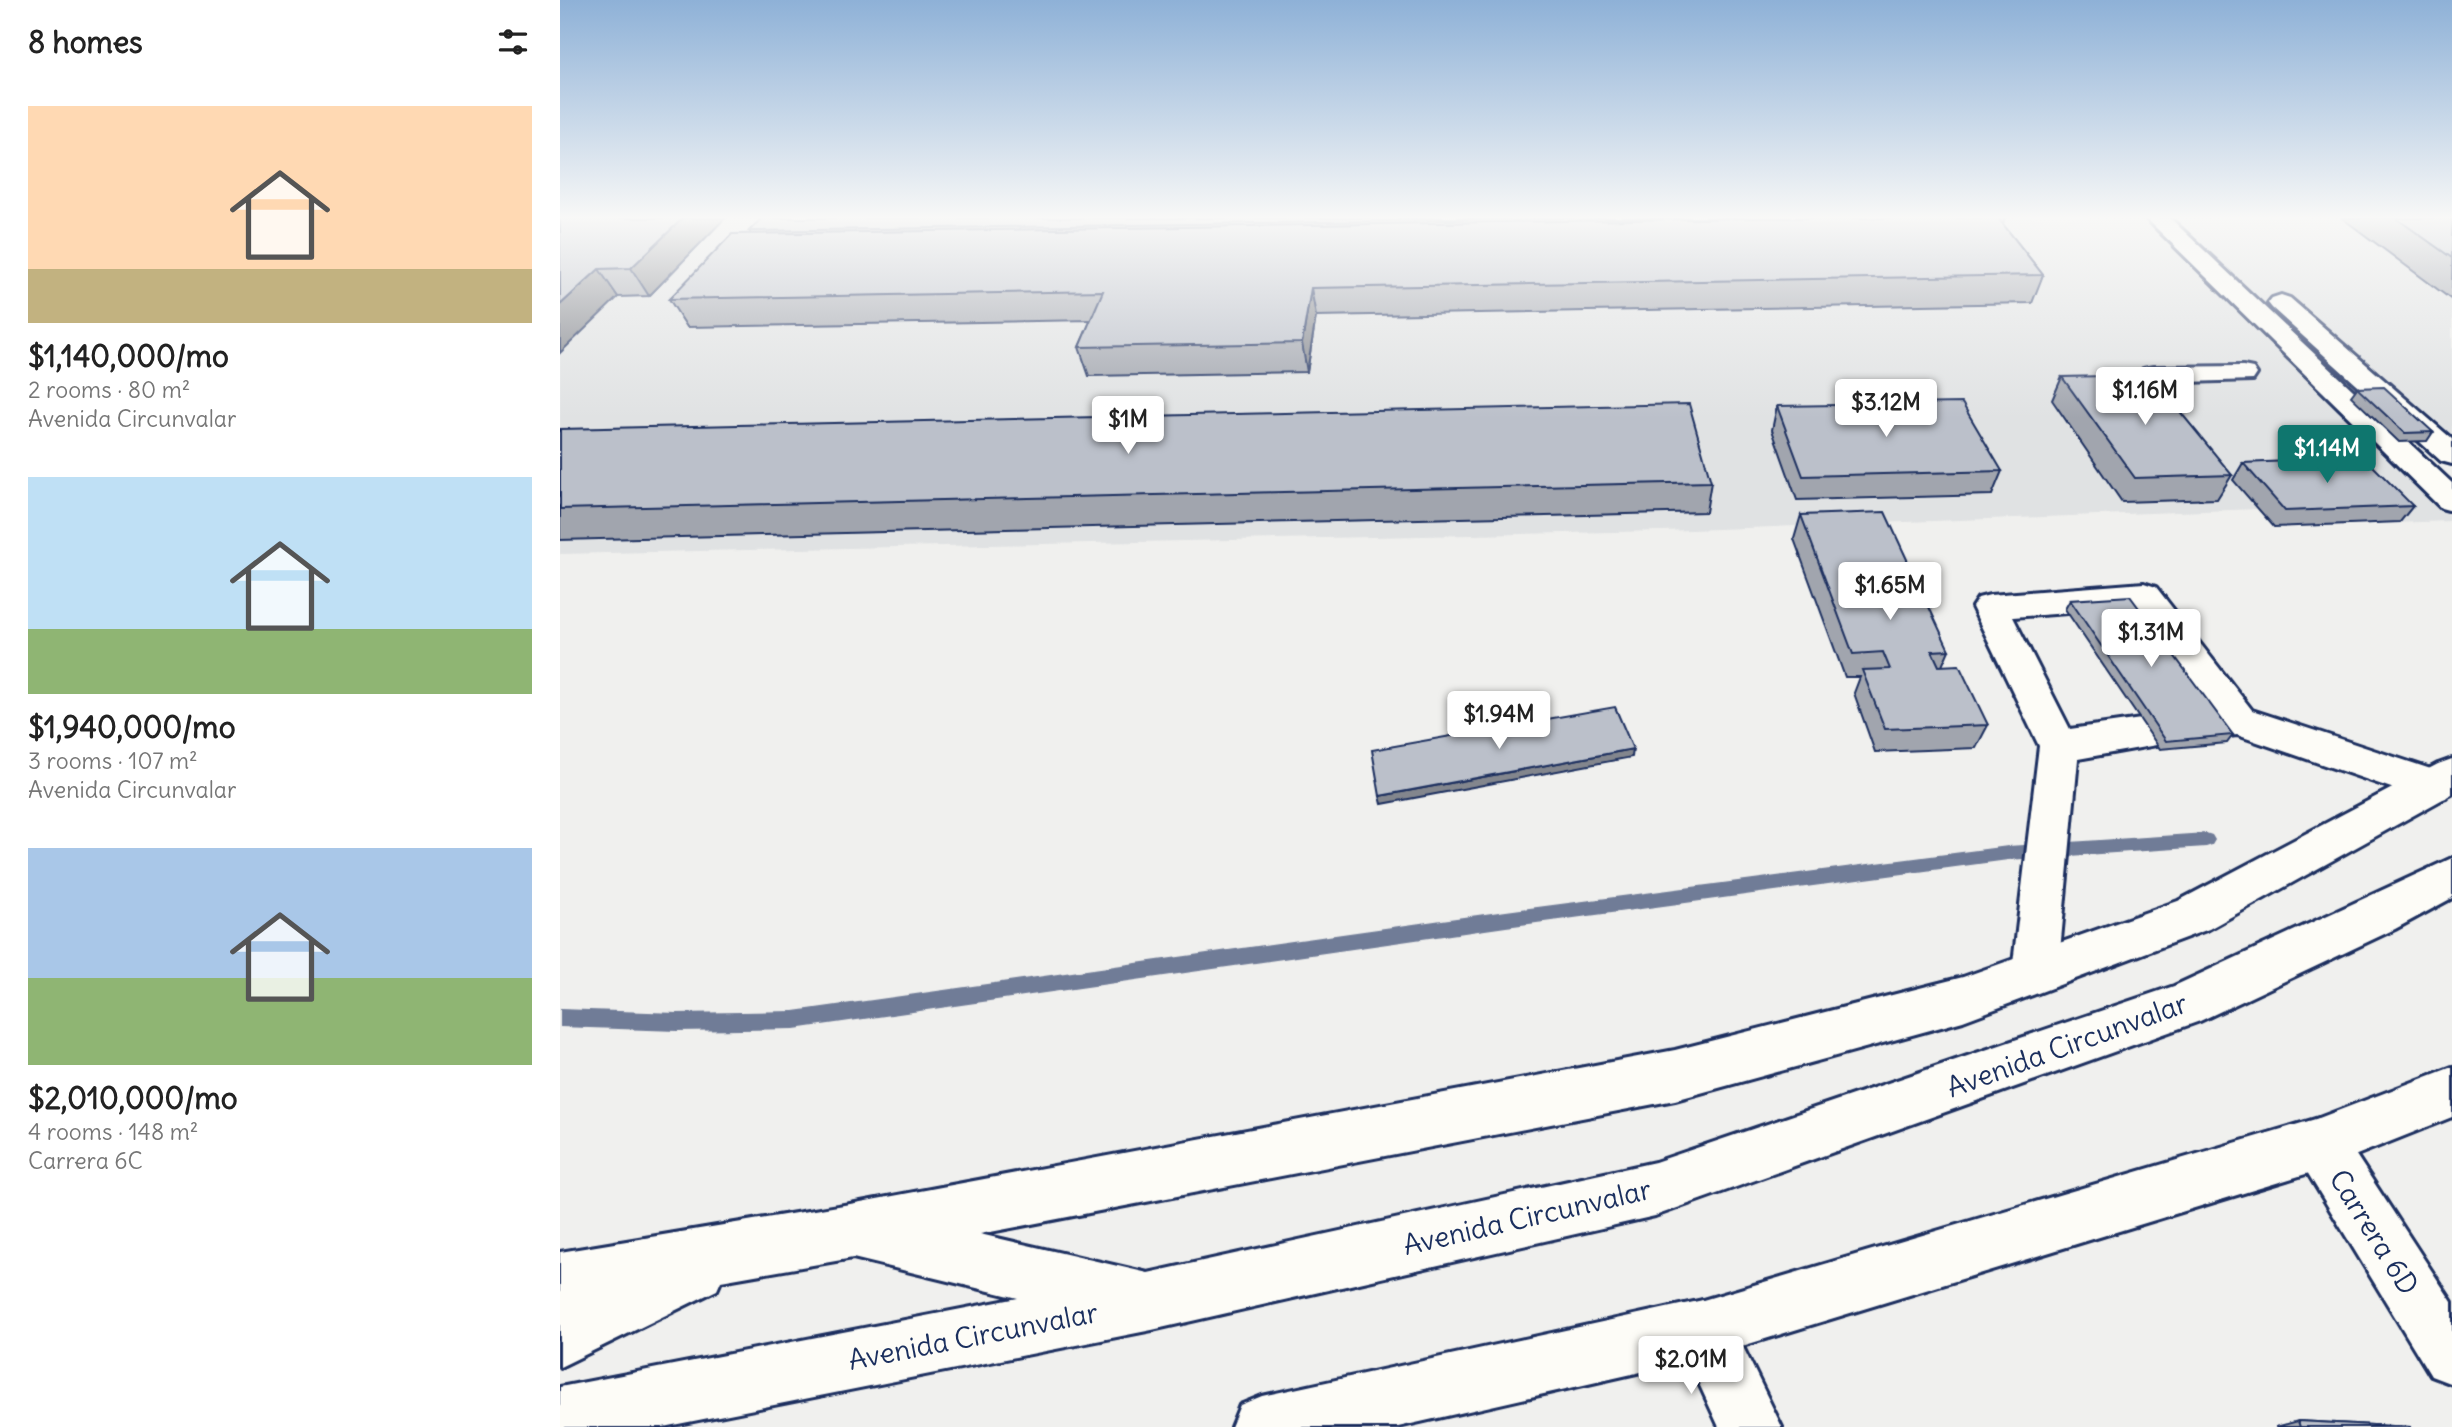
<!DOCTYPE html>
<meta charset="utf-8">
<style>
:root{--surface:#fff;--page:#f6f6f6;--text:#222;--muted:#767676;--accent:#0f766e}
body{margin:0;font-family:Delius,sans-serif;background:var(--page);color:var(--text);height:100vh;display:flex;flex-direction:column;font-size:26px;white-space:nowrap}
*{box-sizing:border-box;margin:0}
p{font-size:23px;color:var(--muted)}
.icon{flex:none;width:38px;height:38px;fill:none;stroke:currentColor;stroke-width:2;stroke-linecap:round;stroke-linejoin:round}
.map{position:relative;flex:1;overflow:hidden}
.side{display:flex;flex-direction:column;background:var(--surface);width:560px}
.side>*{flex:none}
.price{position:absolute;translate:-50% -60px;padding:0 16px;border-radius:7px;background:#fff;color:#222;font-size:23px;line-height:46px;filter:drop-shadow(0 2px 4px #0008)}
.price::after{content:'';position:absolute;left:50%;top:42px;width:21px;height:16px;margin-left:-10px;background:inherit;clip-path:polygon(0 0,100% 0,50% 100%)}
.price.selected{background:var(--accent);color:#fff}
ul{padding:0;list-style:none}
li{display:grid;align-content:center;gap:14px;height:371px;padding:0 28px}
li span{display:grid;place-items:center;height:217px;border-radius:0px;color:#555}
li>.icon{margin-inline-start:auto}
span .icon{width:126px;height:126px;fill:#fffc;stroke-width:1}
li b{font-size:30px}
h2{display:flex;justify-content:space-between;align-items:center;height:84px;padding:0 28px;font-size:30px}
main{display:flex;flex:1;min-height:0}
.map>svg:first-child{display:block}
</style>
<main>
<section class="side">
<h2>8 homes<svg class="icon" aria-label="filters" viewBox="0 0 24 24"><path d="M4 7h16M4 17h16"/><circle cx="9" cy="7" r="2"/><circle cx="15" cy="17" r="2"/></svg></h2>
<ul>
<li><span style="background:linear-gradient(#ffd9b3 75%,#c2b280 0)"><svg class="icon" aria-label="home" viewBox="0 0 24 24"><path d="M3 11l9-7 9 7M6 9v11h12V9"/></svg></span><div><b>$1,140,000/mo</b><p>2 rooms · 80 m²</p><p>Avenida Circunvalar</p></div></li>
<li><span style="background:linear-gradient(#bfe0f5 70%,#8fb573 0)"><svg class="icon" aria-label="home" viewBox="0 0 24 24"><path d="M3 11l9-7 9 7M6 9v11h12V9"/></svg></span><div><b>$1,940,000/mo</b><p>3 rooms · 107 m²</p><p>Avenida Circunvalar</p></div></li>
<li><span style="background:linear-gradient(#a9c7e8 60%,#8fb573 0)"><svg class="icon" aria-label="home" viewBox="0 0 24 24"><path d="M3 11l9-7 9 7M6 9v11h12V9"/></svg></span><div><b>$2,010,000/mo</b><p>4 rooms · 148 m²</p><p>Carrera 6C</p></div></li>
</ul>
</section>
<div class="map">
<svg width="1892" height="1427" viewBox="0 0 1892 1427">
<rect width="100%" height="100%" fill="#f0f0ee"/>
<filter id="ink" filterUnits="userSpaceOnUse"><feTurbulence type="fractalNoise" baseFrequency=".0143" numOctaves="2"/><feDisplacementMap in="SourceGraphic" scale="14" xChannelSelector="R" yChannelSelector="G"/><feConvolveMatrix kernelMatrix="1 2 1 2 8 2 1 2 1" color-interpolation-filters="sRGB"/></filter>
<g filter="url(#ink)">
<!-- built -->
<path fill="#e0e2e3" d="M0,218H1892V450L1825,452L1892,518V521L1714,527L1698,509L1103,531L0,554Z"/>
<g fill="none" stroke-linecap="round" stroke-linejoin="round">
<!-- stream -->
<path fill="#6f7b97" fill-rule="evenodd" d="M1646,833L1652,835L1655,840L1652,845L1646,847L1448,860L946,927L234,1029L117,1031L0,1027V1009L117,1013L234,1011L946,911L1448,846Z"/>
<defs>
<path id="minor" d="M1586,218H1610L1892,483V511L1881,508Z
M1721,295L1730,298L1892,439V464L1881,461L1712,308L1708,303L1712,298Z
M1683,366L1693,368L1697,374L1693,380L1593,383L1583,381L1579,375L1583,369L1593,367Z
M1584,583L1596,587L1692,710L1886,774L1892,787L1886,798L1872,802L1677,735L1652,738L1638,733L1633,723L1638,713L1649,709L1575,608L1453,617L1510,729L1588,718L1602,722L1608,733L1602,744L1518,759L1498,972L1492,987L1475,993L1458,987L1452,972L1479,746L1412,607L1418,598L1430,595Z
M1759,1118L1777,1126L1892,1302V1384L1871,1376L1741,1162L1733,1144L1741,1126Z
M1143,1300L1164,1308L1222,1427H1159L1114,1329L1122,1308Z"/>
<path id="highway" d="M1892,759V794L1649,929L1403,1021L1115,1100L420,1234L588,1273L1095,1162L1614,986L1892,858V898L1835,929L1640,1021L1095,1216L592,1330L103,1427H0V1387L458,1298L293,1258L161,1281L157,1290L0,1367V1252L290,1204L1115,1050L1403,977L1618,901L1878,764Z
M1892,1067V1117L1759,1170L1143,1358L838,1427H671L680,1405L702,1396L1143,1300L1759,1118Z"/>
</defs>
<!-- minor casing -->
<use href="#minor" stroke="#1b2f5e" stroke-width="6"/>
<!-- highway casing -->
<use href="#highway" stroke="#1b2f5e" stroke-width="6"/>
<!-- minor -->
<use href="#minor" fill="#fdfcf7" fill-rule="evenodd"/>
<!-- highway -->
<use href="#highway" fill="#fdfcf7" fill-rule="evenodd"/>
</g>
<!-- wall -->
<path fill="#a1a5ae" stroke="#1b2f5e" stroke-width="2" d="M0,218H165L89,296L58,297Z
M202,218H1445L1443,224L1483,275L1472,303L756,316L747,372L529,376L519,347L531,320L127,327L109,299L191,234L189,231Z
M1782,218H1892V300Z
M1502,377L1672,475L1657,499L1562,502L1492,400Z
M1797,388L1873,432L1867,441L1839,442L1791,396Z
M1217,406L1442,471L1432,495L1237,500L1212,430Z
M0,429L1151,482L1146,512L0,540Z
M1683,463L1853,506L1840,522L1714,527L1673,480Z
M1241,515L1389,650L1382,666L1428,725L1416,748L1315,752L1294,693L1300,677H1285L1234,539Z
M1510,600L1673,735L1667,743L1600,749L1505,609Z
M1738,1421L1851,1427H1716Z"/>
<!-- shaded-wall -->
<path fill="#83868d" stroke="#1b2f5e" stroke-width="2" d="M123,218H165L89,296L71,268Z
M39,269L58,297L0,353V305Z
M751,288L756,316L747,372L742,343Z
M1073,749L1072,757L822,804L820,796Z"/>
<!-- building -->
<path fill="#bbc0ca" stroke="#1b2f5e" stroke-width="2" d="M0,218H123L71,268L39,269L0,305Z
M202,218H1011L189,231Z
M1206,218H1438L1483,275L751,288L742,343L519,347L543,291L109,299L172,234Z
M1836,218H1892V258Z
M1590,375L1672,475L1575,478L1502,377Z
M1824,387L1873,432L1845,433L1797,388Z
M1402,403L1442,471L1243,476L1217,406Z
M1129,404L1151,482L0,509V429Z
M1805,458L1853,506L1725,511L1683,463Z
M1325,512L1389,650L1372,651L1379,666L1399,665L1428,725L1325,729L1302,670L1330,669L1323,652L1293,654L1241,515Z
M1570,596L1673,735L1606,741L1510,600Z
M1055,707L1073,749L820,796L812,750Z
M1738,1421L1851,1427H1740Z"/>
</g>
<!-- sky -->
<linearGradient id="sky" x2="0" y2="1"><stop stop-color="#8eb1d7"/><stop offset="0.52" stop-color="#f8f8f7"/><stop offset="1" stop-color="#f8f8f7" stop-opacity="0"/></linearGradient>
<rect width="1892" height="418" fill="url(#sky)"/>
<g text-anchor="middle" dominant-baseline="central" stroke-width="5" stroke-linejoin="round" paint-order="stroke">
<!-- near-street labels -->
<g font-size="28" fill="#1b2f5e" stroke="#fdfcf7">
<text transform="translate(1507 1045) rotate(-20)">Avenida Circunvalar</text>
<text transform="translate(967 1217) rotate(-13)">Avenida Circunvalar</text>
<text transform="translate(1814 1232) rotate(58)">Carrera 6D</text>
<text transform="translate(413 1336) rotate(-11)">Avenida Circunvalar</text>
</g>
</g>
</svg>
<b class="price" style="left:1585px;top:427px">$1.16M</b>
<b class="price" style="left:1326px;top:439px">$3.12M</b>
<b class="price" style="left:568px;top:456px">$1M</b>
<b class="price selected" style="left:1767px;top:485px">$1.14M</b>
<b class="price" style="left:1330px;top:622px">$1.65M</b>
<b class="price" style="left:1591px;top:669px">$1.31M</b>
<b class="price" style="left:939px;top:751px">$1.94M</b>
<b class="price" style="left:1131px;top:1396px">$2.01M</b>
</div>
</main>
